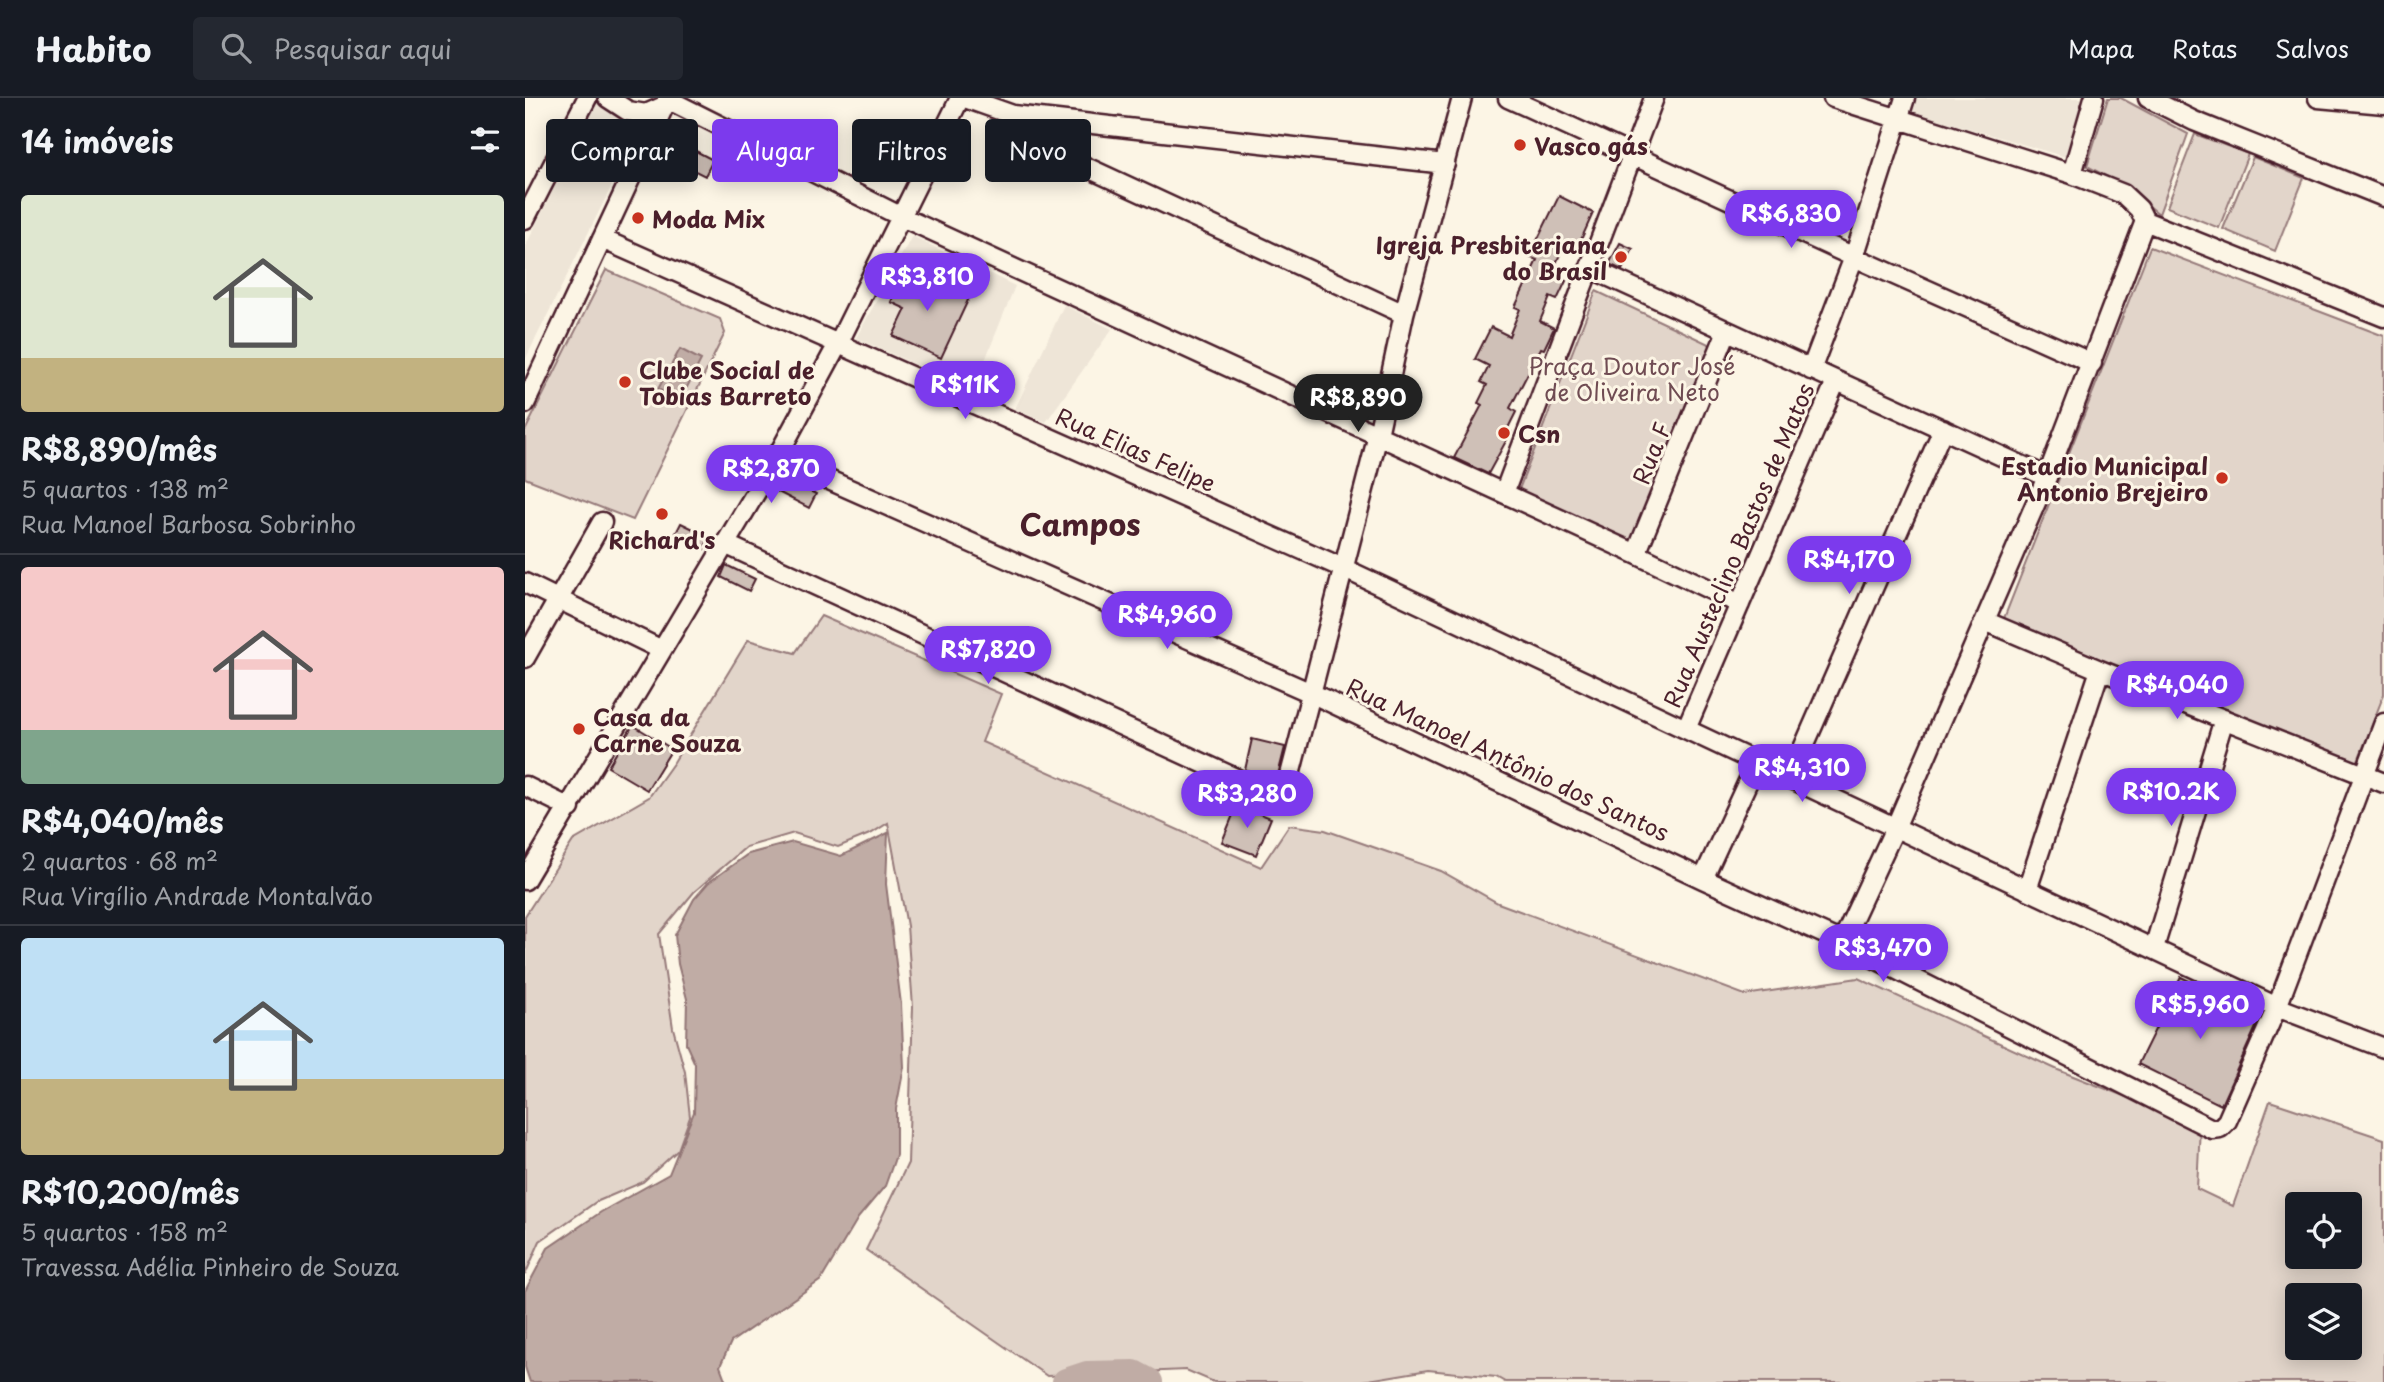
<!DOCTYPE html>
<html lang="pt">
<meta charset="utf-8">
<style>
:root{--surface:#171b24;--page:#242831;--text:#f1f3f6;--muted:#9ea1a6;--line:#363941;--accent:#7c3aed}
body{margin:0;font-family:"Playpen Sans",sans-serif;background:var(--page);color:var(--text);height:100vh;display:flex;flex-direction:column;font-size:26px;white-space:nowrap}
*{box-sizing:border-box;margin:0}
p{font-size:23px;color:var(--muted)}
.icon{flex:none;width:38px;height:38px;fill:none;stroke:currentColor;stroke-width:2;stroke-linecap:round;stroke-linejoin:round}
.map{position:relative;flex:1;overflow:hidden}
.side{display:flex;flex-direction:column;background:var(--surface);width:525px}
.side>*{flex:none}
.guide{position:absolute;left:21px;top:21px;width:665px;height:63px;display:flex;gap:14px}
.fabs{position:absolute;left:1760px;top:1094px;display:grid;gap:14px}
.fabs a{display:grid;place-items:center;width:77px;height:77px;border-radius:7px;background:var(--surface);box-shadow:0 4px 18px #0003;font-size:35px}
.price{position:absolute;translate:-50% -60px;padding:0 16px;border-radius:24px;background:var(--accent);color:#fff;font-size:23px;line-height:46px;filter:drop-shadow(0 2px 4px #0008)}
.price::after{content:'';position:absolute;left:50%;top:42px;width:21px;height:16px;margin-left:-10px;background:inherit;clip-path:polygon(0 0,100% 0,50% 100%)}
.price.active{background:#222;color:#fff}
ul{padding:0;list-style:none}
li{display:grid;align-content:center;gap:14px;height:371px;padding:0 21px}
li+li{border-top:2px solid var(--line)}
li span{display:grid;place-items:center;height:217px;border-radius:7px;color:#555}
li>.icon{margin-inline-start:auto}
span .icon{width:126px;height:126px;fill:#fffc;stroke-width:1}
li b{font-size:30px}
h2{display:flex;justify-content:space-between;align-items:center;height:84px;padding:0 21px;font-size:30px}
.tag{padding:0 24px;border-radius:7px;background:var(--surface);box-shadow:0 4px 18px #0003;font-size:24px;line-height:63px}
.tag.active{background:var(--accent);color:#fff}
header{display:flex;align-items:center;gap:42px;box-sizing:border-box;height:98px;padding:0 35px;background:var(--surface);border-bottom:2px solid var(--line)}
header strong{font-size:33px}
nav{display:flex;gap:38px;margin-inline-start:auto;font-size:24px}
.search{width:490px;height:63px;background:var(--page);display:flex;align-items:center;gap:18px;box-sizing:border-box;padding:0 24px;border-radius:7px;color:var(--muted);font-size:26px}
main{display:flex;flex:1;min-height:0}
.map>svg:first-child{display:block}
</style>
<header>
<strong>Habito</strong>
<div class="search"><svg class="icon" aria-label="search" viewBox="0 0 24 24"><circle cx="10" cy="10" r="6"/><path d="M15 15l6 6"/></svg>Pesquisar aqui</div>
<nav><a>Mapa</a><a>Rotas</a><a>Salvos</a></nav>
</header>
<main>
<section class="side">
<h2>14 imóveis<svg class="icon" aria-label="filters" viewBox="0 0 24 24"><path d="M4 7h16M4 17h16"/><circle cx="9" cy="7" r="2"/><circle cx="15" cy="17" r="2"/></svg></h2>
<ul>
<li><span style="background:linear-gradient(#dfe7d0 75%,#c2b280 0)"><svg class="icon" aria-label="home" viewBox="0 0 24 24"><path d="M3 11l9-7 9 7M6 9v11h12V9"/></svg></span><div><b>R$8,890/mês</b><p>5 quartos · 138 m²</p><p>Rua Manoel Barbosa Sobrinho</p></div></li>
<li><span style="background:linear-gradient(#f6c9c9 75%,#7fa58c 0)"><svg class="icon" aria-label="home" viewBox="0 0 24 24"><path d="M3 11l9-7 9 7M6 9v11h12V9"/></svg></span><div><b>R$4,040/mês</b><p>2 quartos · 68 m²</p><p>Rua Virgílio Andrade Montalvão</p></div></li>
<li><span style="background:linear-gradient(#bfe0f5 65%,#c2b280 0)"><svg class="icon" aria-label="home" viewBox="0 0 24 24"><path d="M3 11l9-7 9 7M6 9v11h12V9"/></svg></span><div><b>R$10,200/mês</b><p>5 quartos · 158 m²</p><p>Travessa Adélia Pinheiro de Souza</p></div></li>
</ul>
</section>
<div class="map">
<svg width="1859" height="1284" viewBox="0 0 1859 1284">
<rect width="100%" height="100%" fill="#fcf5e5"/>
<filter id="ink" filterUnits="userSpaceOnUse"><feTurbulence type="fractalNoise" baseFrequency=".0143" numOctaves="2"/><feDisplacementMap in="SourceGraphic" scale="14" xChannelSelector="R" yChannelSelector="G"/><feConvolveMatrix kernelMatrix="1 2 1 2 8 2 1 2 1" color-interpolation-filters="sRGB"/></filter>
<g filter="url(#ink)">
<!-- built -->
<path fill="#eee5d7" d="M1390,0H1559L1544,60L1385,13Z
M72,4L116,29L0,262V149Z
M387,138L490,188L448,292L331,240Z
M539,207L587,231L521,324L490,311Z"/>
<!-- green -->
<path fill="#e2d5ca" stroke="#967a7a" stroke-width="2" fill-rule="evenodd" d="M1583,0H1596L1663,36L1634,116L1598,87L1562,68Z
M1670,36L1723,56L1694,130L1642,109Z
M1728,59L1779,80L1750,153L1698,131Z
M1625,149L1859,238V596L1832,665L1478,523Z
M81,172L195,221L200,235L108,422L0,380V333Z
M1071,193L1190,249L1106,445L993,394Z
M296,518L476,596L457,644L736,769L764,727L800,732L916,773L973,805L1220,897L1333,880L1533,972L1675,1028L1672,1091L1708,1108L1745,1003L1859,1041V1284H980L971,1279L903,1272L832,1284H689L661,1272L522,1278L341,1152L383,1065L388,909L382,828L363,725L347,735L313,749L269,735L221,749L169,794L134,836L148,930L160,974L165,1019L153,1052L118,1084L71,1104L15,1143L0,1177V818L48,743L124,699L149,664L223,542L270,555ZM1773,1106H1825V1158H1773ZM1773,1197H1825V1250H1773Z"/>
<!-- water -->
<path fill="#c0aca5" stroke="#917474" stroke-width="2" d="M155,251L176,262L155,303L133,291Z
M363,735L361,786L376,906L379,969L371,1011V1057L360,1088L333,1120L296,1182L206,1244L195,1268L201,1284H5L0,1269V1193L23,1150L76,1114L144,1076L169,1014L170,966L161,946L162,901L153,866L150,837L169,801L183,785L223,756L268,744L316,758Z"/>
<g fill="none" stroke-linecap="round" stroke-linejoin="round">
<!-- river -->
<path stroke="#c0aca5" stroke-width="28" d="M541,1284L562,1277L609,1276L624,1284"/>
</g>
<!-- building -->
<path fill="#cfc0b7" stroke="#4a1f2b" stroke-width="2" d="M144,39L188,62L180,78L135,55Z
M1034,98L1068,115L1051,153L1039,147L1026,177L1041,183L1032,202L1025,199L1015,223L1029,230L1019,251L1016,250L985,310L991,314L982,332L986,334L963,376L929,360L957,307L953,305L962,287L956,284L964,268L950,261L966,229L984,238L995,211L990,209L1012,162L1004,159Z
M1095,145L1108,151L1097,172L1084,166Z
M380,172L444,200L416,260L368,238L381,211L366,204Z
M259,381L291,396L284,410L253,394Z
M156,425L185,439L179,451L150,437Z
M201,467L230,481L224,493L196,479Z
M108,627L147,651L122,692L83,669Z
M727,641L760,649L754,673L749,684L720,672Z
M712,707L746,720L731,757L697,744Z
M1656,879L1736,918L1696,1007L1613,966Z"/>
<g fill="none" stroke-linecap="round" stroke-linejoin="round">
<defs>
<path id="street" d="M83,0L103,13L121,16L139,8
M440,0L488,17L920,66
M983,0L1329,159L1567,265
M1308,0L1547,76L1598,96L1614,111L1620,123L1859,219
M1623,0L1669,23L1859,99
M1793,0L1859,6
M142,1L375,118L1111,456L1215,506
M488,17L509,45L879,216
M1547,76L1569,0
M0,121L62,0
M77,141L818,470L1752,909L1859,950
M1065,170L1522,379
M1286,272L1329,159L1380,0
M0,306L143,0
M252,359L786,595L1178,781L1317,844L1687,1031L1695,1030L1702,1023L1752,909L1859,625
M979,395L1129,0
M200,446L741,694C756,699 760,690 765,677L853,337L879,216L937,0
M1111,456L1202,233
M0,485L137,552
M1460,523L1575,572L1859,685
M0,560L77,424
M1161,631L1311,283
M1265,680L1418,331
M0,688L45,710
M1178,781L1232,664
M0,782L252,359L313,246L435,0
M1502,792L1575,572
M1317,844L1370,730L1522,379L1620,123
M1629,850L1699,621"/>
</defs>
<!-- street casing -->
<use href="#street" stroke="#4a1f2b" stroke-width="23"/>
<!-- street -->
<use href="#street" stroke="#fcf5e5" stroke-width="18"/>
</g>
</g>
<!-- markers -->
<g fill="#c8321e" stroke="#fcf5e5" stroke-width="2.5">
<circle cx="995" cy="47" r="7"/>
<circle cx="113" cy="120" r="7"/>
<circle cx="1096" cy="159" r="7"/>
<circle cx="100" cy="284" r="7"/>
<circle cx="979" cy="335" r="7"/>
<circle cx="1697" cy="380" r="7"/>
<circle cx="137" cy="416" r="7"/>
<circle cx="54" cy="631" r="7"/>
</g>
<g text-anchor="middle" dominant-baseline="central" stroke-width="6" stroke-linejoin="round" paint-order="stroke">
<!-- poi labels -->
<g font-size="23" font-weight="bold" fill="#4a1f2b" stroke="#fcf5e5" text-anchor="start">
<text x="1009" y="47">Vasco gás</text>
<text x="127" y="120">Moda Mix</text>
<text x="1082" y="146" text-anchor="end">Igreja Presbiteriana<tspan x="1082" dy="26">do Brasil</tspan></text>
<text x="114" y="271">Clube Social de<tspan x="114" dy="26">Tobias Barreto</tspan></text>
<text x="993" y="335">Csn</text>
<text x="1683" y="367" text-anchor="end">Estadio Municipal<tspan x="1683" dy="26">Antonio Brejeiro</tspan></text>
<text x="137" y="441" text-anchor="middle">Richard's</text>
<text x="68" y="618">Casa da<tspan x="68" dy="26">Carne Souza</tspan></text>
</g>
<!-- park labels -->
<g font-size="23" fill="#704c53" stroke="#fcf5e5">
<text x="1107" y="267">Praça Doutor José<tspan x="1107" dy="26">de Oliveira Neto</tspan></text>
</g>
<!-- street labels -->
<g font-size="23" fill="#4a1f2b" stroke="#fcf5e5">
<text transform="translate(611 351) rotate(24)">Rua Elias Felipe</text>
<text transform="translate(1126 355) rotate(-68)">Rua F</text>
<text transform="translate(1213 447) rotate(-67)">Rua Austeclino Bastos de Matos</text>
<text transform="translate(983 661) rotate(25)">Rua Manoel Antônio dos Santos</text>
</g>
<!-- district labels -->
<g font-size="30" font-weight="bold" fill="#4a1f2b" stroke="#fcf5e5">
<text x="555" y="425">Campos</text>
</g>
</g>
</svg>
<div class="fabs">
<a><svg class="icon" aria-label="locate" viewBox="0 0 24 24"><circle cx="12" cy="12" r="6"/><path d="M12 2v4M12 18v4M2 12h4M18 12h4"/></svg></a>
<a><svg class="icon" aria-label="layers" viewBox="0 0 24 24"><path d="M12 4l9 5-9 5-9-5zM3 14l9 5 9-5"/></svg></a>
</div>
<b class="price" style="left:1266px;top:152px">R$6,830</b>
<b class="price" style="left:402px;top:215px">R$3,810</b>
<b class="price" style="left:440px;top:323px">R$11K</b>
<b class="price active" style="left:833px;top:336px">R$8,890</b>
<b class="price" style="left:246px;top:407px">R$2,870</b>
<b class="price" style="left:1324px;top:498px">R$4,170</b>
<b class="price" style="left:642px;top:553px">R$4,960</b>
<b class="price" style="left:463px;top:588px">R$7,820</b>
<b class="price" style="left:1652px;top:623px">R$4,040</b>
<b class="price" style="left:1277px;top:706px">R$4,310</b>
<b class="price" style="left:1646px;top:730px">R$10.2K</b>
<b class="price" style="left:722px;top:732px">R$3,280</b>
<b class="price" style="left:1358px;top:886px">R$3,470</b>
<b class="price" style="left:1675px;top:943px">R$5,960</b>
<div class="guide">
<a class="tag">Comprar</a>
<a class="tag active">Alugar</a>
<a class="tag">Filtros</a>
<a class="tag">Novo</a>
</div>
</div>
</main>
